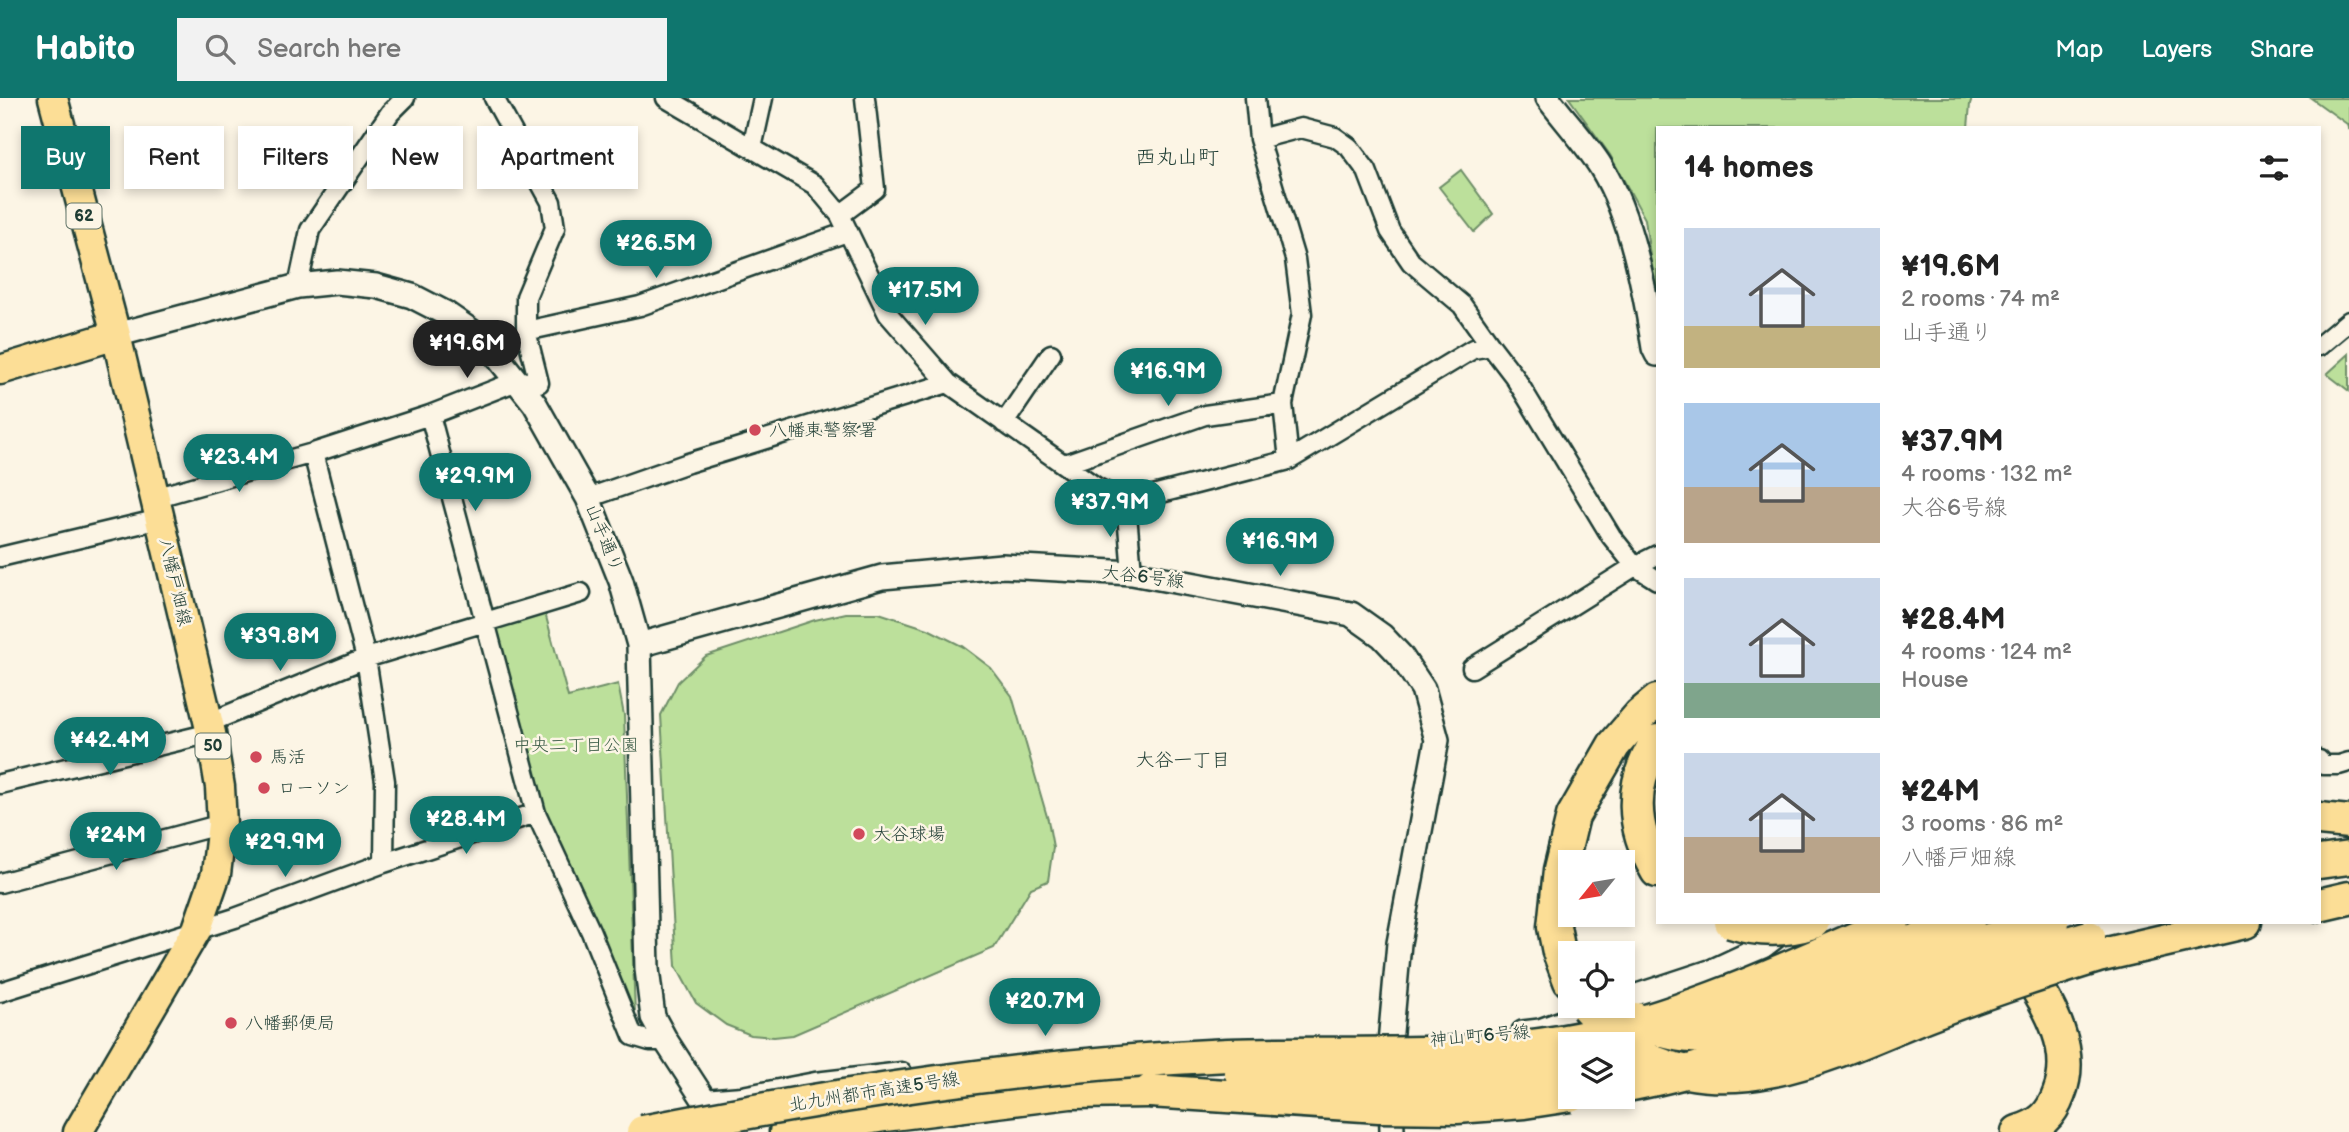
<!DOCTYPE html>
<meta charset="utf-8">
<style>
:root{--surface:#fff;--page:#f2f2f2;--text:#222;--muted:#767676;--accent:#0f766e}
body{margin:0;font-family:"Balsamiq Sans","Klee One",sans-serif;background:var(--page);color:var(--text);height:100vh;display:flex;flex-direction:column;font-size:26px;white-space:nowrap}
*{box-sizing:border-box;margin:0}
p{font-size:23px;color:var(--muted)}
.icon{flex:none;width:38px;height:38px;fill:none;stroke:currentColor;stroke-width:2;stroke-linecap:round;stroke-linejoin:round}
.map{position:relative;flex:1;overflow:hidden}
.drawer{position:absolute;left:1656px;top:28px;width:665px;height:798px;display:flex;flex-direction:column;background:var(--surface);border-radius:0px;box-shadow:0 4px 10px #0003}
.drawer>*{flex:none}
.banner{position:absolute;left:21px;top:28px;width:665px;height:63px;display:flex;gap:14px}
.needle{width:46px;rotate:240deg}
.buttons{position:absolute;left:1558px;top:752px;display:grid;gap:14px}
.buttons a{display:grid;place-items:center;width:77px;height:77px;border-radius:0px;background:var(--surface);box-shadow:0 4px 10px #0003;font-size:35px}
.price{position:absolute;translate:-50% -60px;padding:0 16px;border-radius:24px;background:var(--accent);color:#fff;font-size:23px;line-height:46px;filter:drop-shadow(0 2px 4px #0008)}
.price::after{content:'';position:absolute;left:50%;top:42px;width:21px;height:16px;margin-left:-10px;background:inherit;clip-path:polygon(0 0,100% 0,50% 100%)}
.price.selected{background:#222;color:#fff}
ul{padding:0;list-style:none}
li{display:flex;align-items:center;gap:21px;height:175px;padding:0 28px}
li span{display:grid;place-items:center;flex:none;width:196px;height:140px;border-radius:0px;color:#555}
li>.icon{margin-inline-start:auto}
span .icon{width:84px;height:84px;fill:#fffc;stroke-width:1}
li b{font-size:30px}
h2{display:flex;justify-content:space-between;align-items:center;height:84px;padding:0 28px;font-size:30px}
.chip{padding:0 24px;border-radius:0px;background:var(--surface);box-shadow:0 4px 10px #0003;font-size:24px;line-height:63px}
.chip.selected{background:var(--accent);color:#fff}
header{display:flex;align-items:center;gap:42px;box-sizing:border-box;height:98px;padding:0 35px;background:var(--accent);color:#fff}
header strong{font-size:33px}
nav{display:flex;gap:38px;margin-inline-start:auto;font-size:24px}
.search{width:490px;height:63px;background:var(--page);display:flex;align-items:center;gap:18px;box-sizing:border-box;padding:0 24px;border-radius:0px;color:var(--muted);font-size:26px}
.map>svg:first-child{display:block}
</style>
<header>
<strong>Habito</strong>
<div class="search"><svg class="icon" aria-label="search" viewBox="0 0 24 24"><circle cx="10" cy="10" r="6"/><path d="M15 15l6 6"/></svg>Search here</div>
<nav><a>Map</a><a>Layers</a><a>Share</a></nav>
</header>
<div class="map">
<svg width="2349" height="1034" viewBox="0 0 2349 1034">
<rect width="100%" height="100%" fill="#fcf5e5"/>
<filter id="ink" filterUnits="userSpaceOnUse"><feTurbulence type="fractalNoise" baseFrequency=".0143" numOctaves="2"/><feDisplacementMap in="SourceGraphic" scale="14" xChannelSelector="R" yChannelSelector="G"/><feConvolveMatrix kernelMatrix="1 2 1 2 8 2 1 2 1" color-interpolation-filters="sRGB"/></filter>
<g filter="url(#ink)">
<!-- green -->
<path fill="#bce09b" stroke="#6e8e68" stroke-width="2" d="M1569,0H1972L1970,6L1968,30H1657V211L1645,121L1610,57Z
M2311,0H2349V32L2347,26Z
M1461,72L1493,116L1474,134L1439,89Z
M2349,256V293L2327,276Z
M545,515L568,599L618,586L624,617L635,916L544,713L494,529Z
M846,515H879L928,531L962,548L991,570L1012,598L1048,722L1053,749L1048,783L1031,790L994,850L793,937L774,939L751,937L726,927L696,905L676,868L661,617L678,584L706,558L815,522Z"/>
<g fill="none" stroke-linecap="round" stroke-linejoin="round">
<defs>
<path id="minor" d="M494,0L551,104L555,130L526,199V233
M666,0L815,87L840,117L888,216L948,285L1096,389L1126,404L1289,362L1473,251L1491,248L1514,278L1611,438L1635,468L1657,482
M1255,0L1259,41L1295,161L1302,216L1283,306L1289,362
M1259,41L1301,30L1335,39L1349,49L1367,73L1390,133L1411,164L1462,207L1491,248
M752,50L763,0
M840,117L875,91L865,0
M298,188L310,132L390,15L405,0
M2319,248L2349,223
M430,317L536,715L591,834L633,938L650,943H666
M1004,325L1051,256
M313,355L366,560L385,683L384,765
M1065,366L1205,317L1283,306
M154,400L313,355L430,317L517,283L539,285L526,233L640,208L847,134
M588,400L688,365L948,285
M1126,404L1132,475
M0,459L160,421
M1472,570L1635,468L1657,457
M208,625L366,560L581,495
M2319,662L2323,667H2339L2349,664
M0,686L211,635
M0,785L222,726
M0,894L235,820L384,765L536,715
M703,1001L742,998L815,984L902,974"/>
<path id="tertiary" d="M1548,0C1565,23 1586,45 1601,69C1632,119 1645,193 1654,250L1657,256
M116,237L298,188L337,184L376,188L412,198L445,215L484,242L535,306L588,400L621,483L639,547L647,871L653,919L666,943L723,1031
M639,547L882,479L1002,468L1132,475L1351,516L1382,538L1401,558L1423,591L1437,642L1399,845L1390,945L1392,1034
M1622,903L1713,873L1756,853L1790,827
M1523,935L1540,933L1608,908"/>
<path id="primary" d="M53,0L116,237L211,635L220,689L222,726L216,776L197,831L78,1034
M0,272L116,237"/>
<path id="motorway" d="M1657,643C1629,687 1631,728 1657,773
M2319,721L2349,724
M2319,764L2349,760
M2319,807L2349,800
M2016,856C2041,898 2079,945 2059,996C2051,1018 2040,1027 2018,1034
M2098,858L2245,824
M1570,883L1559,854L1554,829L1560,772L1573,718L1614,647L1640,617L1657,603
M786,1034L884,1017L1070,994L1150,993"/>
</defs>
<!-- minor casing -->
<use href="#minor" stroke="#1f3d34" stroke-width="23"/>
<!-- tertiary casing -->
<use href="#tertiary" stroke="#1f3d34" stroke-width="28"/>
<!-- primary casing -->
<use href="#primary" stroke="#1f3d34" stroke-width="33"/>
<!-- motorway casing -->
<use href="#motorway" stroke="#1f3d34" stroke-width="37"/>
<!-- minor -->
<use href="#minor" stroke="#fcf5e5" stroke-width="18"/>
<!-- tertiary -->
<use href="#tertiary" stroke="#fcf5e5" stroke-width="23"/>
<!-- primary -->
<use href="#primary" stroke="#fcde96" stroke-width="28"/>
<!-- motorway -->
<use href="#motorway" stroke="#fcde96" stroke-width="32"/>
<defs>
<path id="motorway-bridge" d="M1731,824C1759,833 1786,833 1813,824
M1586,908C1604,928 1626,952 1651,963C1745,1003 1840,951 1926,917C1983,895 2040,876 2098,858
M1636,921C1673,943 1713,941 1755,933L1964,849L2052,824
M1710,928L1865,861L1968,824
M1241,975C1302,979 1363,987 1424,986C1473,984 1522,979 1570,970
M1622,988C1784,958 1931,884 2089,839
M1150,993L1379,1008L1457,1009L1524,1004L1570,997
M643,1034C836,996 1031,966 1228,957C1352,952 1477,965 1599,936C1701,911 1797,866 1893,824"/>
</defs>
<!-- motorway-bridge casing -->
<use href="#motorway-bridge" stroke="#1f3d34" stroke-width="37" stroke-linecap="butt"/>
<!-- motorway-bridge -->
<use href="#motorway-bridge" stroke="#fcde96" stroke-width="32"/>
</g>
</g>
<!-- markers -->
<g fill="#d1495b" stroke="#fcf5e5" stroke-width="2.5">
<circle cx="755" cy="332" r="7"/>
<circle cx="256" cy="659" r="7"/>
<circle cx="264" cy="690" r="7"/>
<circle cx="859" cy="736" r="7"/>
<circle cx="231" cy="925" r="7"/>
</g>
<g text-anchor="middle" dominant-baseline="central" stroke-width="5" stroke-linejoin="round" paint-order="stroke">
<!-- shield labels -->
<g fill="#fcf5e5" stroke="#617469" stroke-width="2">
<rect x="66.5" y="105.5" width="35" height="25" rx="5"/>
<rect x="195.5" y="635.5" width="35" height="25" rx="5"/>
</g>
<g font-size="16" font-weight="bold" fill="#1f3d34">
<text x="84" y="118">62</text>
<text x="213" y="648">50</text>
</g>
<!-- poi labels -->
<g font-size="18" fill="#1f3d34" stroke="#fcf5e5" text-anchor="start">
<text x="769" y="332">八幡東警察署</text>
<text x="270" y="659">馬活</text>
<text x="278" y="690">ローソン</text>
<text x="873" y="736">大谷球場</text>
<text x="245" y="925">八幡郵便局</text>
</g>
<!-- street labels -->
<g font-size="18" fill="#1f3d34" stroke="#fcf5e5">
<text transform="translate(604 440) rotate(68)">山手通り</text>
<text transform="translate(1143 479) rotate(7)">大谷6号線</text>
<text transform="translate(175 484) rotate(77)">八幡戸畑線</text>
<text transform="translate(1480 938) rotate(-5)">神山町6号線</text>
<text transform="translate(874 994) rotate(-9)">北九州都市高速5号線</text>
</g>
<!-- park labels -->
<g font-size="18" fill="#3e5e49" stroke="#fcf5e5">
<text x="576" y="647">中央二丁目公園</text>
</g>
<!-- neighbourhood labels -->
<g font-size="19" fill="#1f3d34" stroke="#fcf5e5">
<text x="1183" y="662">大谷一丁目</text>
</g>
<!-- quarter labels -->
<g font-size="21" fill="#1f3d34" stroke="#fcf5e5">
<text x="1177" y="59">西丸山町</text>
</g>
</g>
</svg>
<div class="buttons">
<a><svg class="needle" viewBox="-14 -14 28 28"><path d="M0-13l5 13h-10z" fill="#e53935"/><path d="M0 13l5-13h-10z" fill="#767676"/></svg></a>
<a><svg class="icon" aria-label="locate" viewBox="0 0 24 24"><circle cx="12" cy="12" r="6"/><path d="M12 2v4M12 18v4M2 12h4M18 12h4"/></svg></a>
<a><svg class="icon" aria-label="layers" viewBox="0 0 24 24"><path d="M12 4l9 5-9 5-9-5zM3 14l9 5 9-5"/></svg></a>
</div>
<b class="price" style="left:656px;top:182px">¥26.5M</b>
<b class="price" style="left:925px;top:229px">¥17.5M</b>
<b class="price selected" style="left:467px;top:282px">¥19.6M</b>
<b class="price" style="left:1168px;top:310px">¥16.9M</b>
<b class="price" style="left:239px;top:396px">¥23.4M</b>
<b class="price" style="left:475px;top:415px">¥29.9M</b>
<b class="price" style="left:1110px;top:441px">¥37.9M</b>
<b class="price" style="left:1280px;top:480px">¥16.9M</b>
<b class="price" style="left:280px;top:575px">¥39.8M</b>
<b class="price" style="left:110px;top:679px">¥42.4M</b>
<b class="price" style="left:466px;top:758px">¥28.4M</b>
<b class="price" style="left:116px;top:774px">¥24M</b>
<b class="price" style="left:285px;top:781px">¥29.9M</b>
<b class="price" style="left:1045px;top:940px">¥20.7M</b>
<div class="banner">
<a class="chip selected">Buy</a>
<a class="chip">Rent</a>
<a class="chip">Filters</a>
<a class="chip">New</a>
<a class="chip">Apartment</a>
</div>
<section class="drawer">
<h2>14 homes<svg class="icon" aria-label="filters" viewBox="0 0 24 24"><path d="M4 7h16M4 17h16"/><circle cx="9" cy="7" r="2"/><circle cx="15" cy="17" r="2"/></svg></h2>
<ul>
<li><span style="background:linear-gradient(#c9d6e8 70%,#c2b280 0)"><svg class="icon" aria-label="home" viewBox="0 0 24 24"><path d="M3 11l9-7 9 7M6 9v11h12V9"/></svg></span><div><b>¥19.6M</b><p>2 rooms · 74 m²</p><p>山手通り</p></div></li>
<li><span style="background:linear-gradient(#a9c7e8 60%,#b9a48a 0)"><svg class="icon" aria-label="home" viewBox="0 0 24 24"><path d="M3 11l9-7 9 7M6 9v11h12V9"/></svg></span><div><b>¥37.9M</b><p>4 rooms · 132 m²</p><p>大谷6号線</p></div></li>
<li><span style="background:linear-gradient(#c9d6e8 75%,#7fa58c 0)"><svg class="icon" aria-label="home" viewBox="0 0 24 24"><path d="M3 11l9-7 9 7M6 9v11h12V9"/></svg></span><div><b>¥28.4M</b><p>4 rooms · 124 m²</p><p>House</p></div></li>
<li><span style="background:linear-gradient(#c9d6e8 60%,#b9a48a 0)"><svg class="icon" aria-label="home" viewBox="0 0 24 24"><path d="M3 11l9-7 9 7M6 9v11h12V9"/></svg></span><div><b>¥24M</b><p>3 rooms · 86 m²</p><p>八幡戸畑線</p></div></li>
</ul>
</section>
</div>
